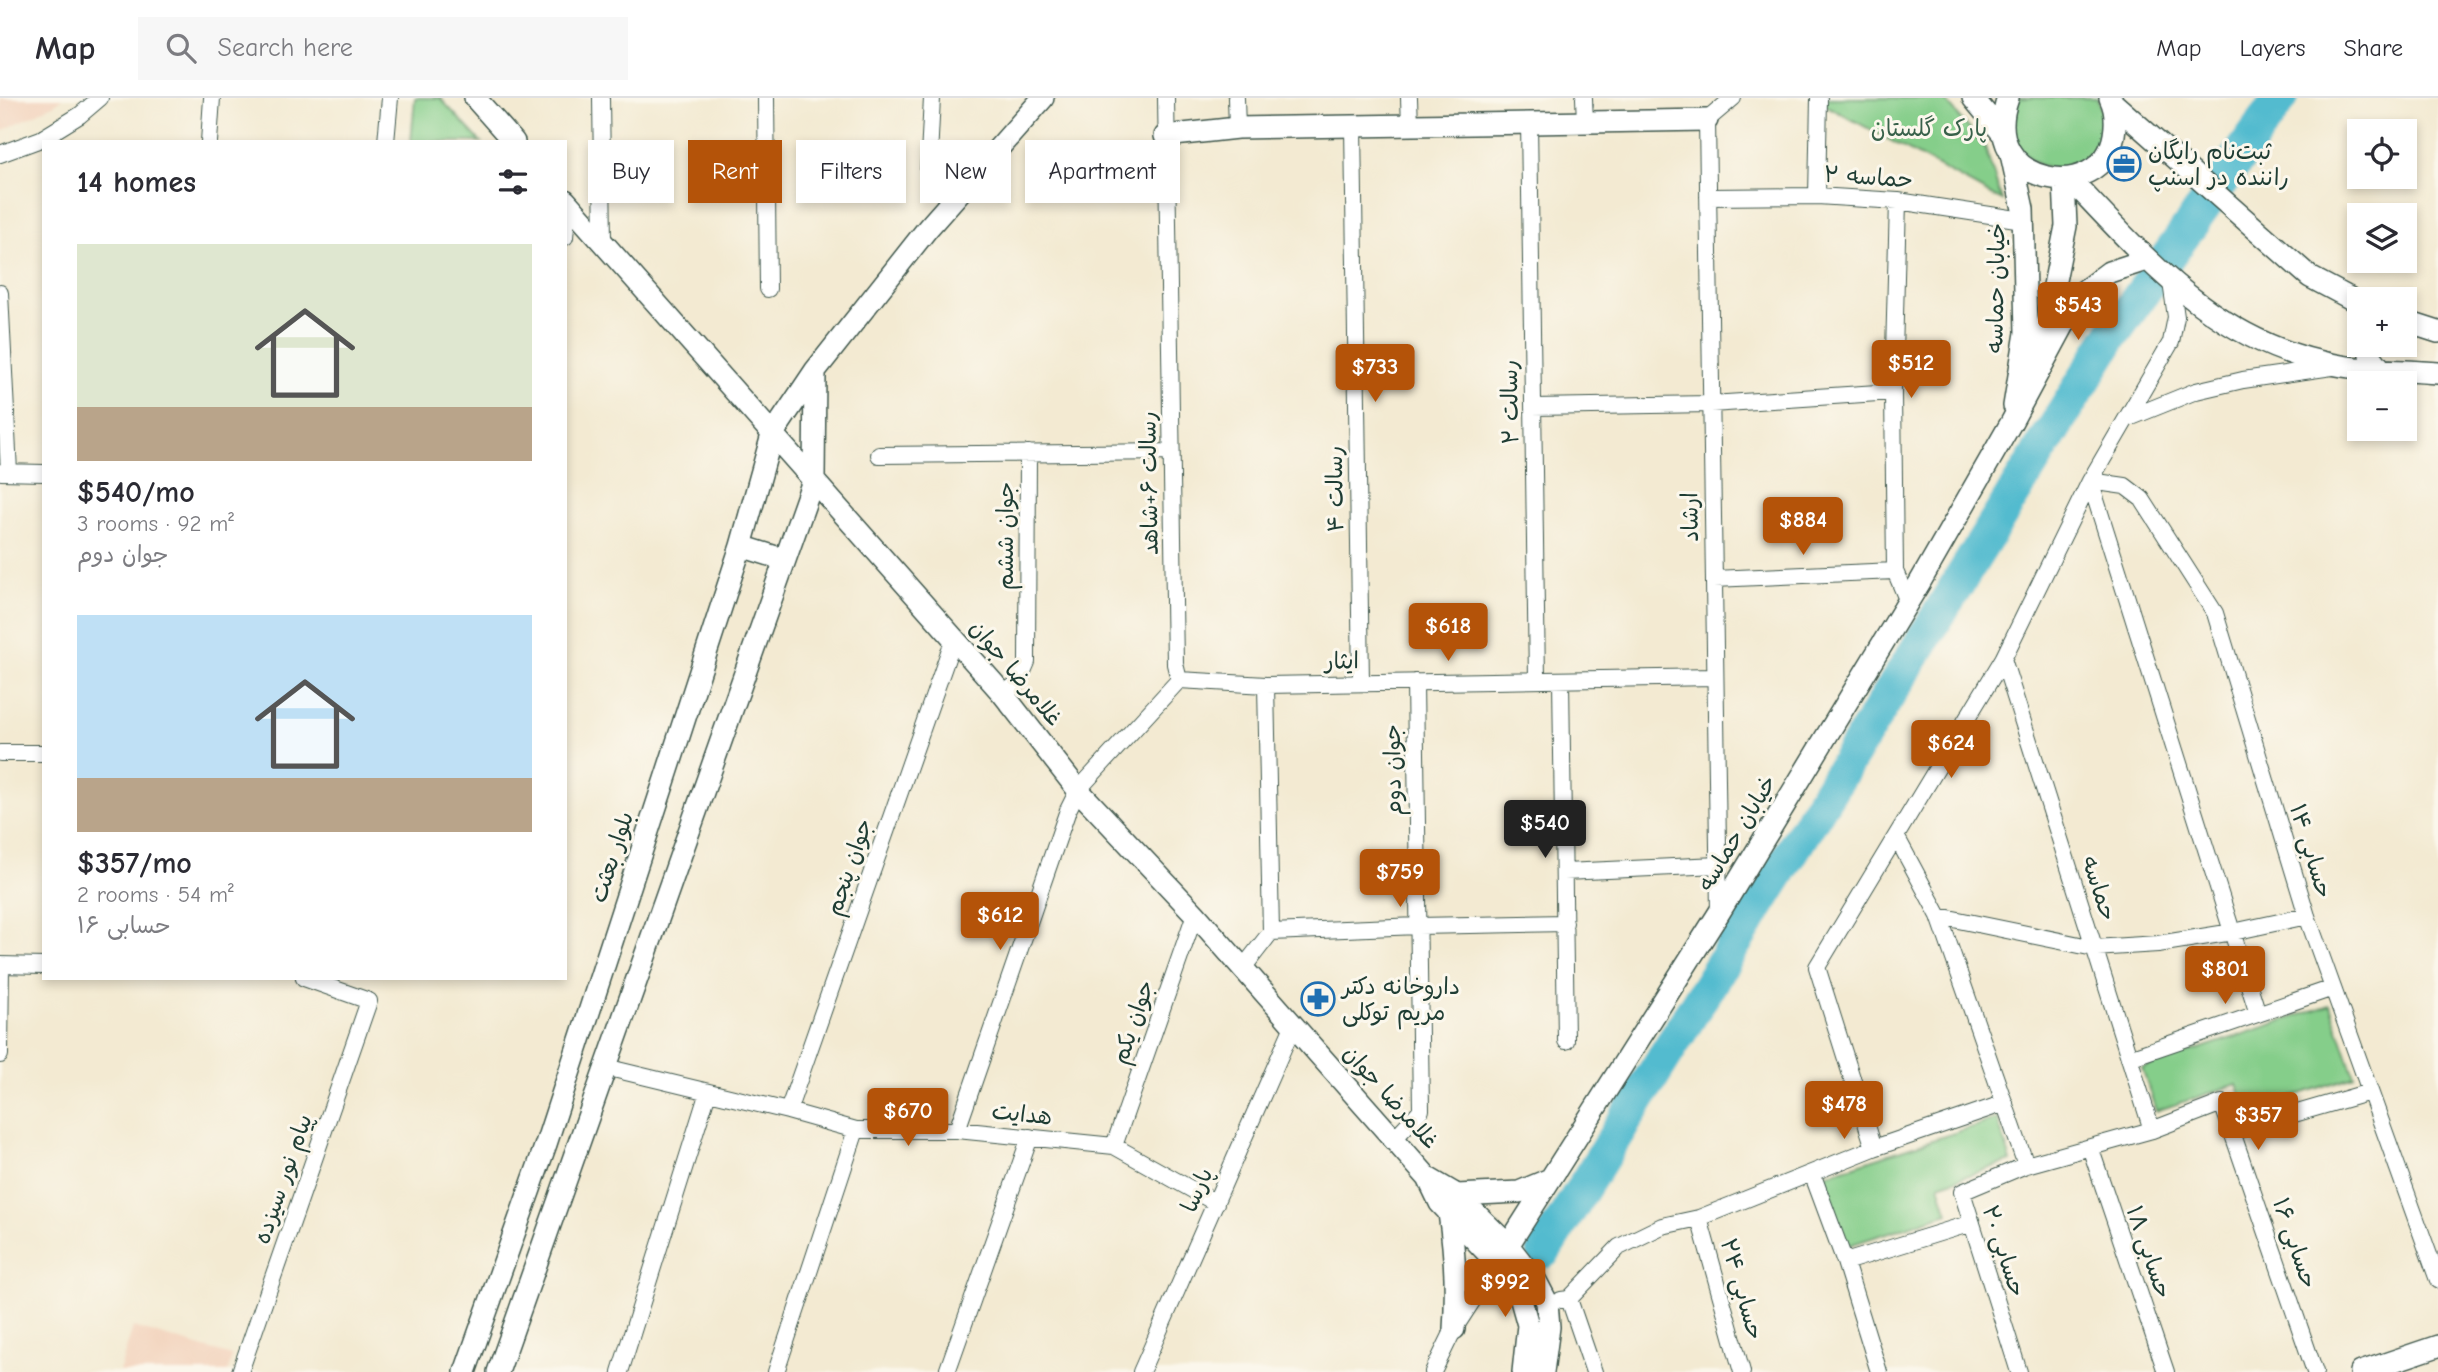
<!DOCTYPE html>
<meta charset="utf-8">
<style>
:root{--surface:#fff;--page:#f7f7f7;--text:#2b2b33;--muted:#7c7c81;--line:#e1e1e2;--accent:#b45309}
body{margin:0;font-family:"Comic Neue","Playpen Sans Arabic",sans-serif;background:var(--page);color:var(--text);height:100vh;display:flex;flex-direction:column;font-size:26px;white-space:nowrap}
*{box-sizing:border-box;margin:0}
p{font-size:23px;color:var(--muted)}
.icon{flex:none;width:38px;height:38px;fill:none;stroke:currentColor;stroke-width:2;stroke-linecap:round;stroke-linejoin:round}
.map{position:relative;flex:1;overflow:hidden}
.panel{position:absolute;left:42px;top:42px;width:525px;height:840px;display:flex;flex-direction:column;background:var(--surface);border-radius:0px;box-shadow:0 4px 10px #0003}
.panel>*{flex:none}
.guide{position:absolute;left:588px;top:42px;width:665px;height:63px;display:flex;gap:14px}
.buttons{position:absolute;left:2347px;top:21px;display:grid;gap:14px}
.buttons a{display:grid;place-items:center;width:70px;height:70px;border-radius:0px;background:var(--surface);box-shadow:0 4px 10px #0003;font-size:35px}
.price{position:absolute;translate:-50% -60px;padding:0 16px;border-radius:7px;background:var(--accent);color:#fff;font-size:23px;line-height:46px;filter:drop-shadow(0 2px 4px #0008)}
.price::after{content:'';position:absolute;left:50%;top:42px;width:21px;height:16px;margin-left:-10px;background:inherit;clip-path:polygon(0 0,100% 0,50% 100%)}
.price.active{background:#222;color:#fff}
ul{padding:0;list-style:none}
li{display:grid;align-content:center;gap:14px;height:371px;padding:0 35px}
li span{display:grid;place-items:center;height:217px;border-radius:0px;color:#555}
li>.icon{margin-inline-start:auto}
span .icon{width:126px;height:126px;fill:#fffc;stroke-width:1}
li b{font-size:30px}
h2{display:flex;justify-content:space-between;align-items:center;height:84px;padding:0 35px;font-size:30px}
.tag{padding:0 24px;border-radius:0px;background:var(--surface);box-shadow:0 4px 10px #0003;font-size:24px;line-height:63px}
.tag.active{background:var(--accent);color:#fff}
header{display:flex;align-items:center;gap:42px;box-sizing:border-box;height:98px;padding:0 35px;background:var(--surface);border-bottom:2px solid var(--line)}
header strong{font-size:33px}
nav{display:flex;gap:38px;margin-inline-start:auto;font-size:24px}
.search{width:490px;height:63px;background:var(--page);display:flex;align-items:center;gap:18px;box-sizing:border-box;padding:0 24px;border-radius:0px;color:var(--muted);font-size:26px}
.map>svg:first-child{display:block}
</style>
<header>
<strong>Map</strong>
<div class="search"><svg class="icon" aria-label="search" viewBox="0 0 24 24"><circle cx="10" cy="10" r="6"/><path d="M15 15l6 6"/></svg>Search here</div>
<nav><a>Map</a><a>Layers</a><a>Share</a></nav>
</header>
<div class="map">
<svg width="2438" height="1274" viewBox="0 0 2438 1274">
<rect width="100%" height="100%" fill="#fbf7ec"/>
<filter id="ink" filterUnits="userSpaceOnUse"><feTurbulence type="fractalNoise" baseFrequency=".0143" numOctaves="2"/><feDisplacementMap in="SourceGraphic" scale="14" xChannelSelector="R" yChannelSelector="G"/><feConvolveMatrix kernelMatrix="1 2 1 2 8 2 1 2 1" color-interpolation-filters="sRGB"/></filter>
<filter id="wash" filterUnits="userSpaceOnUse"><feTurbulence type="fractalNoise" baseFrequency=".00686" numOctaves="4" result="noise"/><feDisplacementMap in="SourceGraphic" scale="28" xChannelSelector="R" yChannelSelector="G"/><feGaussianBlur stdDeviation="1.57" result="paint"/><feColorMatrix in="noise" values="0 0 0 0 0 0 0 0 0 0 0 0 0 0 0 0 0 1.4 0 .05"/><feComposite in="paint" operator="in"/></filter>
<g filter="url(#wash)">
<rect width="100%" height="100%" fill="#f3ead2"/>
<!-- built -->
<path fill="#f3d4be" d="M0,0H63L55,6L0,34Z
M133,1229L232,1258L228,1274H119Z"/>
<!-- green -->
<path fill="#85ce8a" stroke="#52865f" stroke-width="2" d="M415,0H440L481,44H411Z
M1818,0H1943L1985,49L2002,103L1825,7Z
M2017,0H2097C2120,52 2064,95 2024,56C2018,50 2012,40 2011,32C2011,22 2015,10 2017,0Z
M2330,907L2354,978L2247,1014L2237,986L2156,1013L2142,970Z
M1997,1021L2011,1063L1939,1087L1948,1115L1844,1149L1821,1078Z"/>
<g fill="none" stroke-linecap="round" stroke-linejoin="round">
<!-- river -->
<path stroke="#52bbcf" stroke-width="35" d="M1544,1153L2110,240L2281,0"/>
</g>
</g>
<g filter="url(#ink)">
<g fill="none" stroke-linecap="round" stroke-linejoin="round">
<defs>
<path id="street" d="M601,0L603,144
M766,0L768,191
M1236,0L1237,30
M1409,0L1410,27
M1584,0L1585,24
M1529,24L1537,582
M1353,28L1361,585
M209,44L212,0
M386,44L390,0
M0,56L41,41L80,17L100,0
M928,78L932,0
M1817,98L1819,0
M1708,99L1817,98L1898,103L2023,122
M1898,103L1893,294L1895,473L1908,504
M565,139L568,105
M0,195L9,374
M1533,309L1711,306L1893,294
M2129,320L2196,293L2243,282L2332,269
M879,357L1171,354
M1,374L44,375
M1714,481L1895,473
M2003,561L2152,1032
M1179,582L1266,587L1715,579
M1561,582L1566,943
M1266,587L1271,834
M1003,596L1018,585L1027,564L1028,355
M0,655H44
M1896,738L1939,818L2094,850L2158,846L2233,834L2307,818
M1564,774L1718,767
M1719,815L1707,22L1733,0
M1939,818L2026,1067
M1271,834L1418,828L1565,825
M0,867L44,868
M1243,870L1271,834
M2258,916L2090,383L2125,388L2142,401L2215,515L2307,818L2438,1182
M0,957L1,867
M2129,960L2333,890
M605,969L788,1013L856,1032H957L1114,1048L1216,1105
M788,1013L954,540
M957,1032L1068,712L1078,692L1179,582L1175,566L1166,0
M2232,1034L2370,994
M1393,1042L1421,1012L1415,584
M1114,1048L1195,816
M2090,1049L2166,1274
M1874,1050L1817,869L2003,561L2090,383L2171,244L2176,219L2171,184
M1812,1075L1845,1164L1879,1274
M1699,1120L1742,1274
M1845,1164L1972,1125
M1569,1201L1619,1149L1662,1128L1699,1120L1874,1050L2005,1005
M1561,1202L1569,1201L1594,1274
M240,1274L369,903L304,880
M620,1274L708,994
M776,1274L856,1032
M947,1274L1030,1039
M1141,1274L1293,928
M1433,1274L1454,1231L1497,1165
M2019,1274L1962,1094L2026,1067L2152,1032L2222,1005L2315,1274"/>
<path id="secondary" d="M475,0L514,44
M1973,0L2003,36
M2008,0C1977,88 2102,109 2114,37C2116,25 2116,12 2110,0
M2112,4L2310,179L2359,205
M1165,38L1237,30L1707,22
M2011,56L2023,111L2026,235L2014,308
M2070,81C2150,165 2220,249 2342,268C2373,273 2406,272 2438,275
M565,102L1003,596L1078,692L1195,816L1428,1080L1440,1105L1497,1165L1519,1195L1528,1227L1523,1274
M2404,223L2438,234
M2369,247L2370,257L2380,270
M2037,255L2044,237L2066,128L2064,82
M741,448L776,459L783,466
M1428,1080L1457,1097L1508,1147L1536,1183L1547,1204L1549,1229L1543,1274
M1457,1097L1519,1094L1550,1081
M1449,1115C1455,1155 1457,1191 1454,1231
M1497,1165L1719,815L1920,484L2011,325L2081,195L2109,174L2146,162
M465,1274L546,1046L741,448L772,337L815,273L928,130L1043,0
M498,1274L814,380L815,273
M2361,1274L2438,1248"/>
</defs>
<!-- street casing -->
<use href="#street" stroke="#3f574c" stroke-width="18"/>
<!-- secondary casing -->
<use href="#secondary" stroke="#3f574c" stroke-width="24"/>
<!-- street -->
<use href="#street" stroke="#fff" stroke-width="16"/>
<!-- secondary -->
<use href="#secondary" stroke="#fff" stroke-width="21"/>
</g>
</g>
<!-- icons -->
<defs>
<symbol id="office-ring" viewBox="-11 -11 22 22"><circle r="9.5" fill="#fbf7ec" stroke="#1f6fb2" stroke-width="1.5"/><path d="M-6-3h4V-5.5h4V-3h4V5H-6ZM-1-4.5V-3h2v-1.5ZM-6 0V1H6V0Z" fill="#1f6fb2"/></symbol>
<symbol id="pharmacy-ring" viewBox="-11 -11 22 22"><circle r="9.5" fill="#fbf7ec" stroke="#1f6fb2" stroke-width="1.5"/><path d="M-2-6h4v4h4v4h-4v4h-4v-4h-4v-4h4Z" fill="#1f6fb2"/></symbol>
</defs>
<g fill-rule="evenodd">
<use href="#office-ring" x="2105" y="47" width="38" height="38"/>
<use href="#pharmacy-ring" x="1299" y="882" width="38" height="38"/>
</g>
<g text-anchor="middle" dominant-baseline="central" stroke-width="6" stroke-linejoin="round" paint-order="stroke">
<!-- park labels -->
<g font-size="23" fill="#38614a" stroke="#fbf7ec">
<text x="1929" y="30">پارک گلستان</text>
</g>
<!-- poi labels -->
<g font-size="23" fill="#1f3d34" stroke="#fbf7ec" text-anchor="start">
<text x="2148" y="53">ثبت‌نام رایگان<tspan x="2148" dy="26">راننده در اسنپ</tspan></text>
<text x="1342" y="888">داروخانه دکتر<tspan x="1342" dy="26">مریم توکلی</tspan></text>
</g>
<!-- street labels -->
<g font-size="23" fill="#1f3d34" stroke="#fbf7ec">
<text transform="translate(1868 79) rotate(4)">حماسه ۲</text>
<text transform="translate(1996 190) rotate(-89)">خیابان حماسه</text>
<text transform="translate(1510 304) rotate(-91)">رسالت ۲</text>
<text transform="translate(1149 385) rotate(-91)">رسالت ۶+شاهد</text>
<text transform="translate(1335 391) rotate(-91)">رسالت ۴</text>
<text transform="translate(1690 419) rotate(-91)">ارشاد</text>
<text transform="translate(1005 438) rotate(-90)">جوان ششم</text>
<text transform="translate(1342 563) rotate(-1)">ایثار</text>
<text transform="translate(1016 575) rotate(50)">غلامرضا جوان</text>
<text transform="translate(1393 672) rotate(-91)">جوان دوم</text>
<text transform="translate(1737 735) rotate(-59)">خیابان حماسه</text>
<text transform="translate(2311 753) rotate(73)">حسابی ۱۴</text>
<text transform="translate(612 759) rotate(-72)">بلوار بعثت</text>
<text transform="translate(849 769) rotate(-71)">جوان پنجم</text>
<text transform="translate(2099 790) rotate(72)">حماسه</text>
<text transform="translate(1133 924) rotate(-71)">جوان یکم</text>
<text transform="translate(1391 999) rotate(48)">غلامرضا جوان</text>
<text transform="translate(1022 1016) rotate(6)">هدایت</text>
<text transform="translate(283 1081) rotate(-71)">پیام نور سیزده</text>
<text transform="translate(1197 1092) rotate(-66)">پارسا</text>
<text transform="translate(2295 1145) rotate(71)">حسابی ۱۶</text>
<text transform="translate(2004 1153) rotate(72)">حسابی ۲۰</text>
<text transform="translate(2149 1154) rotate(71)">حسابی ۱۸</text>
<text transform="translate(1742 1191) rotate(74)">حسابی ۲۴</text>
</g>
</g>
</svg>
<div class="buttons">
<a><svg class="icon" aria-label="locate" viewBox="0 0 24 24"><circle cx="12" cy="12" r="6"/><path d="M12 2v4M12 18v4M2 12h4M18 12h4"/></svg></a>
<a><svg class="icon" aria-label="layers" viewBox="0 0 24 24"><path d="M12 4l9 5-9 5-9-5zM3 14l9 5 9-5"/></svg></a>
<a>+</a>
<a>−</a>
</div>
<b class="price" style="left:2078px;top:244px">$543</b>
<b class="price" style="left:1911px;top:302px">$512</b>
<b class="price" style="left:1375px;top:306px">$733</b>
<b class="price" style="left:1803px;top:459px">$884</b>
<b class="price" style="left:1448px;top:565px">$618</b>
<b class="price" style="left:1951px;top:682px">$624</b>
<b class="price active" style="left:1545px;top:762px">$540</b>
<b class="price" style="left:1400px;top:811px">$759</b>
<b class="price" style="left:1000px;top:854px">$612</b>
<b class="price" style="left:2225px;top:908px">$801</b>
<b class="price" style="left:1844px;top:1043px">$478</b>
<b class="price" style="left:908px;top:1050px">$670</b>
<b class="price" style="left:2258px;top:1054px">$357</b>
<b class="price" style="left:1505px;top:1221px">$992</b>
<div class="guide">
<a class="tag">Buy</a>
<a class="tag active">Rent</a>
<a class="tag">Filters</a>
<a class="tag">New</a>
<a class="tag">Apartment</a>
</div>
<section class="panel">
<h2>14 homes<svg class="icon" aria-label="filters" viewBox="0 0 24 24"><path d="M4 7h16M4 17h16"/><circle cx="9" cy="7" r="2"/><circle cx="15" cy="17" r="2"/></svg></h2>
<ul>
<li><span style="background:linear-gradient(#dfe7d0 75%,#b9a48a 0)"><svg class="icon" aria-label="home" viewBox="0 0 24 24"><path d="M3 11l9-7 9 7M6 9v11h12V9"/></svg></span><div><b>$540/mo</b><p>3 rooms · 92 m²</p><p>جوان دوم</p></div></li>
<li><span style="background:linear-gradient(#bfe0f5 75%,#b9a48a 0)"><svg class="icon" aria-label="home" viewBox="0 0 24 24"><path d="M3 11l9-7 9 7M6 9v11h12V9"/></svg></span><div><b>$357/mo</b><p>2 rooms · 54 m²</p><p>حسابی ۱۶</p></div></li>
</ul>
</section>
</div>
